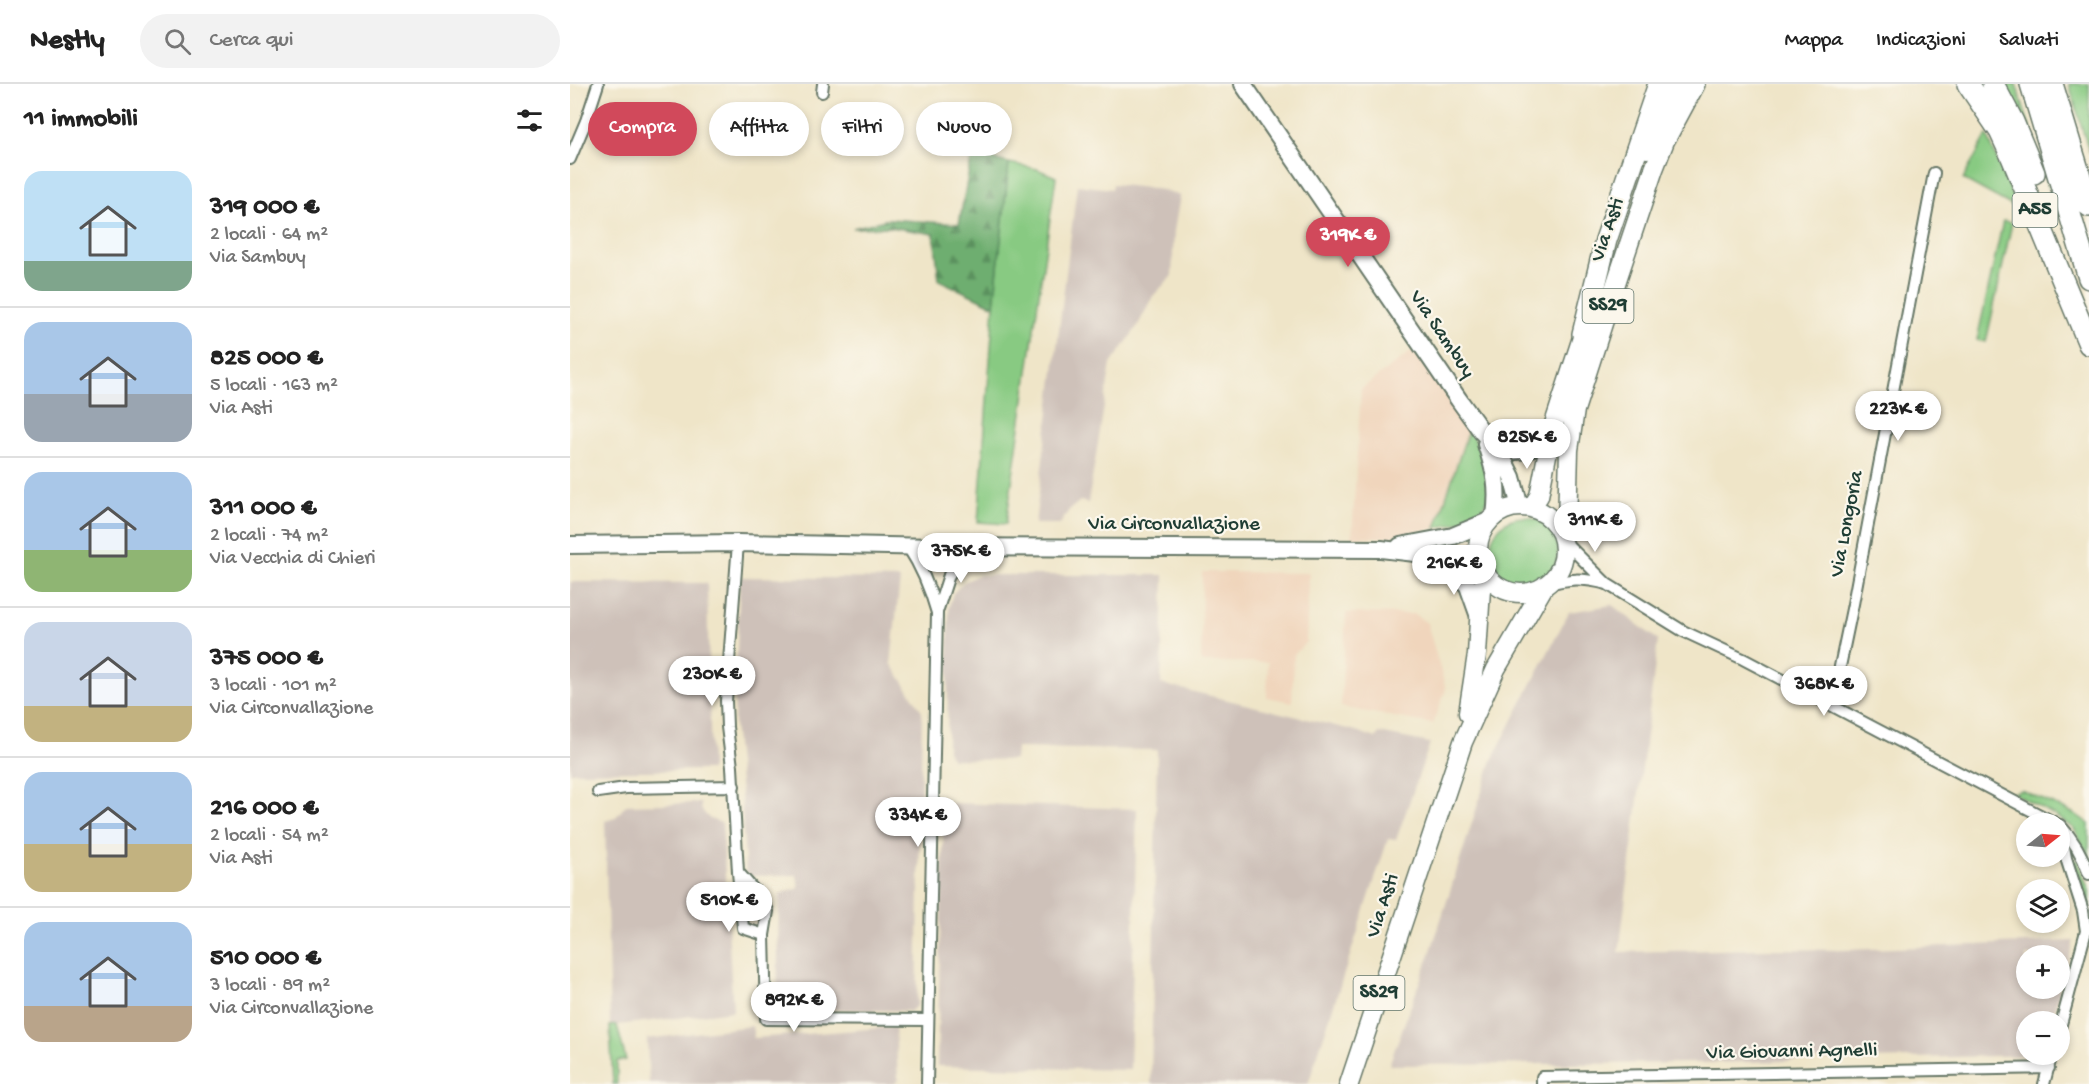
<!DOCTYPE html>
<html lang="it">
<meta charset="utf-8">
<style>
:root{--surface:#fff;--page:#f2f2f2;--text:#222;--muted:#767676;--line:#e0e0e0;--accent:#d1495b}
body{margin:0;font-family:"Gochi Hand",sans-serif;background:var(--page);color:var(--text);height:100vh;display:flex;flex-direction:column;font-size:22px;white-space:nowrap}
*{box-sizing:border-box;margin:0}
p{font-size:20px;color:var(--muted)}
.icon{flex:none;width:33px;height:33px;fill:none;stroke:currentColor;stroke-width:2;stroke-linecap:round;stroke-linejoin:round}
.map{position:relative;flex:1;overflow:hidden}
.side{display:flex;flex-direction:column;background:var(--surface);width:570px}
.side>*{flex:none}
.banner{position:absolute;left:18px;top:18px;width:570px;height:54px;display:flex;gap:12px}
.needle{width:39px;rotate:73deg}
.controls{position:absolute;left:1446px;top:729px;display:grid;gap:12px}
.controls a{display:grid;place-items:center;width:54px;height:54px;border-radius:50%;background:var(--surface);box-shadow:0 3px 9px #0003;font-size:30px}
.price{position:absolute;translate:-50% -51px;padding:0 14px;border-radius:21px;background:#fff;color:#222;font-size:20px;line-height:39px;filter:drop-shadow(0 2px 3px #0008)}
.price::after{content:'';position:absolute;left:50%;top:36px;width:18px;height:14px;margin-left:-9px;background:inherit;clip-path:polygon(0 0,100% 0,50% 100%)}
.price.active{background:var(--accent);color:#fff}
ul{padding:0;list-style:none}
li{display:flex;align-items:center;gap:18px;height:150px;padding:0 24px}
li+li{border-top:2px solid var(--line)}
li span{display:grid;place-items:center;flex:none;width:168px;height:120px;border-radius:18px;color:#555}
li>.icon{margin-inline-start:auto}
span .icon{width:72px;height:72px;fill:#fffc;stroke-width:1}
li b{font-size:26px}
h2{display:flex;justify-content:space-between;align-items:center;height:72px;padding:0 24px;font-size:26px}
.chip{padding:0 21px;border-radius:27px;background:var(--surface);box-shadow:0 3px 9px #0003;font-size:21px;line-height:54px}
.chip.active{background:var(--accent);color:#fff}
header{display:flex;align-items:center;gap:36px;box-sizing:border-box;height:84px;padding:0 30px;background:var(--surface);border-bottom:2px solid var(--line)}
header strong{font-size:28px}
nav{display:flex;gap:33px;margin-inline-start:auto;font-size:21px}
.search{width:420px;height:54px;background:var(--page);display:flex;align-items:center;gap:15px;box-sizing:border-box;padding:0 21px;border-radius:33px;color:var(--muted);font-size:22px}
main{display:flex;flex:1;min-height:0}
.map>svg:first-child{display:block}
</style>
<header>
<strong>Nestly</strong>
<div class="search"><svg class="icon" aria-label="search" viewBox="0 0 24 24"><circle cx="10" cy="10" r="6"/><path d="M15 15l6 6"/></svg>Cerca qui</div>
<nav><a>Mappa</a><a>Indicazioni</a><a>Salvati</a></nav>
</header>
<main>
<section class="side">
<h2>11 immobili<svg class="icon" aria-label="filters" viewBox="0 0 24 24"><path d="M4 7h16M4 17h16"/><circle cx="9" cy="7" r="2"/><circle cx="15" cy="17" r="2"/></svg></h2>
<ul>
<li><span style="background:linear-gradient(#bfe0f5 75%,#7fa58c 0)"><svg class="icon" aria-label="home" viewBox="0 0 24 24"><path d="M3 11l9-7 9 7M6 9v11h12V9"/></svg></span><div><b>319 000 €</b><p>2 locali · 64 m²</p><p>Via Sambuy</p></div></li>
<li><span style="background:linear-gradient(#a9c7e8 60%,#9aa5b1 0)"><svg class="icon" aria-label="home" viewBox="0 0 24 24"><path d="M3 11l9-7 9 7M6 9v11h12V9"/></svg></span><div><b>825 000 €</b><p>5 locali · 163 m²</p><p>Via Asti</p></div></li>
<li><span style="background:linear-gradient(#a9c7e8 65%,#8fb573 0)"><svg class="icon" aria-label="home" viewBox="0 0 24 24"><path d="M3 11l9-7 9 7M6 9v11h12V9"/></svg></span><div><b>311 000 €</b><p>2 locali · 74 m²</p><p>Via Vecchia di Chieri</p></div></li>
<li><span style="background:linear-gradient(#c9d6e8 70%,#c2b280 0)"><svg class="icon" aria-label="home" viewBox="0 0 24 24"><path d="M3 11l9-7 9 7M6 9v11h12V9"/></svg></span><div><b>375 000 €</b><p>3 locali · 101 m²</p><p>Via Circonvallazione</p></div></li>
<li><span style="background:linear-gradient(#a9c7e8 60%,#c2b280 0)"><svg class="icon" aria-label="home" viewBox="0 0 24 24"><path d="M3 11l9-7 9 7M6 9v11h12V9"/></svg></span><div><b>216 000 €</b><p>2 locali · 54 m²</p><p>Via Asti</p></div></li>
<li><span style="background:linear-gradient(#a9c7e8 70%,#b9a48a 0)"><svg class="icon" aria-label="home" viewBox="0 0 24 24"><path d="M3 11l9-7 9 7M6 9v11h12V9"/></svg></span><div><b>510 000 €</b><p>3 locali · 89 m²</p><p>Via Circonvallazione</p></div></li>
</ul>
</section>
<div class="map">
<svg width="1519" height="1000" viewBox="0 0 1519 1000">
<defs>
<pattern id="forest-firs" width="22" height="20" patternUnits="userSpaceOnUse" patternTransform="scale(1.5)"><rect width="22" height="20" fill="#6eae70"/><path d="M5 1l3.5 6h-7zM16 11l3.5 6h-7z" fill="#5a8f5d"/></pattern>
</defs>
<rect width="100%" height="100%" fill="#fbf7ec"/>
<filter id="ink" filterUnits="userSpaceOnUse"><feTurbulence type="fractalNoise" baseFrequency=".0167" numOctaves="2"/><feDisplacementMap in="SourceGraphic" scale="12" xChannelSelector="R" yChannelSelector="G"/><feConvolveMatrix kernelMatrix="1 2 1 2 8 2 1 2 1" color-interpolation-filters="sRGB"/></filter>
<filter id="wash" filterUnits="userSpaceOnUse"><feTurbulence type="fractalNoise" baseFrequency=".008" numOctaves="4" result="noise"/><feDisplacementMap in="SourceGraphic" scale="24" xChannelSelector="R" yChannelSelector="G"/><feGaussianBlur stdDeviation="1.35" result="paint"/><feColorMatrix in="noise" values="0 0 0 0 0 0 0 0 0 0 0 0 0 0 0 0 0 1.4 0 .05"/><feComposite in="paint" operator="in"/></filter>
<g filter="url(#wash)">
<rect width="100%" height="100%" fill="#efe5c8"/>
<!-- built -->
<path fill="#f0d5bc" d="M843,266L899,344L866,444L821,453H782L791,305Z
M632,488L739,489L736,558L724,571L722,618L697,613L698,578H631Z
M776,529L844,530L857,539L876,605L863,640L771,623Z"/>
<!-- industrial -->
<path fill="#cec1b9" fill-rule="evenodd" d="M543,100L593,106L610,112L604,147L602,192L583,212L567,243L541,280L518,419L510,417L499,426L490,440H465L507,101L542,105Z
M408,491H594L591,600L786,647L806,654L809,649L860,659L826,756L818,755L738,1000H581L587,666L446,664L445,676L382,675L377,666L379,523L383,509L394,498Z
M170,493L330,495L321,579L352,627L347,921L341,927L207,924L209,810L229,804L227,791L176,792L171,709L164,640Z
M0,498L137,499L141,686L0,688Z
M1042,521L1088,556L1049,868L1197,865L1274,866L1504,857L1481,937L1456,938V970L1471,971L1132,979L819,981L859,873L922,676L999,528ZM1456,872H1490V904H1456Z
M131,719V725L135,730L140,735L152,739L163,927L40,942L35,737L45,734L56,721Z
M382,719L567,725L560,986L367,982L374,728Z
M182,942L184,954L325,943L328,995L325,1000H79L77,955Z"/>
<!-- green -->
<path fill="#88ca82" stroke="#54845b" stroke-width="1.5" d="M1432,0H1446L1482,112L1457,50Z
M1499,0H1519V68Z
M1417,51L1448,125L1393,95Z
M439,79L467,85L486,93L436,440L408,438L424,222Z
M1433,137L1442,139L1416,258L1407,256Z
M899,344C914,372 936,417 898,435C889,440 876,441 866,444Z
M920 467a34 34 0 1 1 68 0a34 34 0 1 1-68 0Z
M1451,706L1505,730L1519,740V772L1504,745L1484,731L1443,709Z
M1502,775L1508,777L1519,807V823Z
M47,941L56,976L47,977V1000H43L40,942Z"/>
<!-- forest -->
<path fill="url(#forest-firs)" stroke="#467652" stroke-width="1.5" d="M402,70L439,79L424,222L369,196L364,150L320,143L283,144L319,135L389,140Z"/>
</g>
<g filter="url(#ink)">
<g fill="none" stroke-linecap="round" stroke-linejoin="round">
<defs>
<path id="street" d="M252,8L253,0
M0,75L16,37L28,0
M994,457L1037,500L1113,547L1173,575L1487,740
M338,463C352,484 360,504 367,529L357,1000
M975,501C1000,494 1012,494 1037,500
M367,528L379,491L397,463
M1262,621L1283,520L1364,89
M28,708L56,704L164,702
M1490,741C1504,756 1512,770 1519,790
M168,788L162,683L157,643L156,617L168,459
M168,788L192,815L198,827L194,851L173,844Z
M194,851L196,935L358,936
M1490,944L1516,847L1513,827L1496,774L1490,741
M972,1000V993L1479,984
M1474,1000L1482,970"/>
<path id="secondary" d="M673,0L889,316L912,348L928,365L942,393L950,423
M916,360C925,388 929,403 925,432
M928,365C953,370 966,367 982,346
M0,461L168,459L366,463L811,465L854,470L902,487H914
M830,462L883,452L919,437
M879,481L898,502L908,530"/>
<path id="primary" d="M1077,65L1105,0
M908 466a43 43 0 1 1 86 0a43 43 0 1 1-86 0Z
M961,424L969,412L982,346L1017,238
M992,451L997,441L999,366L1005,326L1049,190L1084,85L1102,39
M898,629L907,570L911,505L917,491
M779,1000L893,658L926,585L975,501"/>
<path id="highway" d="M1398,0L1430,47L1442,73L1519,260
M1423,0L1443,38L1464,89
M1461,0L1519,194
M1482,0L1519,122
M1096,52L1124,0
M1013,250L1036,156L1089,0"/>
</defs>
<!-- street casing -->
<use href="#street" stroke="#687868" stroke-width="14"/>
<!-- secondary casing -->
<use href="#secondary" stroke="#687868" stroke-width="20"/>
<!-- primary casing -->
<use href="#primary" stroke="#687868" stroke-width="21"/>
<!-- highway casing -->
<use href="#highway" stroke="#687868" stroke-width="24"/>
<!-- street -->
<use href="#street" stroke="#fff" stroke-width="10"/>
<!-- secondary -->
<use href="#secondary" stroke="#fff" stroke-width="16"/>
<!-- primary -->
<use href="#primary" stroke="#fff" stroke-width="18"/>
<!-- highway -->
<use href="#highway" stroke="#fff" stroke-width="21"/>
</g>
</g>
<g text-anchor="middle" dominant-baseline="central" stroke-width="4.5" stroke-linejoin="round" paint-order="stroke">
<!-- shield labels -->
<g fill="#fbf7ec" stroke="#61756b" stroke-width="1.5">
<rect x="1442.5" y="109" width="45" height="34" rx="4.5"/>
<rect x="1012.5" y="205" width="51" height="34" rx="4.5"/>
<rect x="783.5" y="892" width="51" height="34" rx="4.5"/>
</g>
<g font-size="20" font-weight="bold" fill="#1f3d34">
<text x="1465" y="126">A55</text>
<text x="1038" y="222">SS29</text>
<text x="809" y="909">SS29</text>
</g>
<!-- street labels -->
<g font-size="21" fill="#1f3d34" stroke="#fbf7ec">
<text transform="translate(1039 146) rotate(-71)">Via Asti</text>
<text transform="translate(871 251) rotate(56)">Via Sambuy</text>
<text transform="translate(1278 440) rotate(-79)">Via Longoria</text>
<text x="604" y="441">Via Circonvallazione</text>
<text transform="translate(814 822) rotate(-72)">Via Asti</text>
<text transform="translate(1222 969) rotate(-1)">Via Giovanni Agnelli</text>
</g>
</g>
</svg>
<div class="controls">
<a><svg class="needle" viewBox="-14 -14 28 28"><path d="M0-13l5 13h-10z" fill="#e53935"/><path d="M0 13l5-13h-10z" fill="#767676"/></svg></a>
<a><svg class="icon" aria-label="layers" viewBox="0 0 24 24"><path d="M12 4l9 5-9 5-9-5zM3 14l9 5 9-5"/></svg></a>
<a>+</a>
<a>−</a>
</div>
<b class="price active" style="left:778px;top:184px">319K €</b>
<b class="price" style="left:1328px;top:358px">223K €</b>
<b class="price" style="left:957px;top:386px">825K €</b>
<b class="price" style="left:1025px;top:469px">311K €</b>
<b class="price" style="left:391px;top:500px">375K €</b>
<b class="price" style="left:884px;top:512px">216K €</b>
<b class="price" style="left:142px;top:623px">230K €</b>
<b class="price" style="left:1254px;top:633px">368K €</b>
<b class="price" style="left:348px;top:764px">334K €</b>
<b class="price" style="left:159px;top:849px">510K €</b>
<b class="price" style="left:224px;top:949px">892K €</b>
<div class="banner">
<a class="chip active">Compra</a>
<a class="chip">Affitta</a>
<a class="chip">Filtri</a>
<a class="chip">Nuovo</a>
</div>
</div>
</main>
